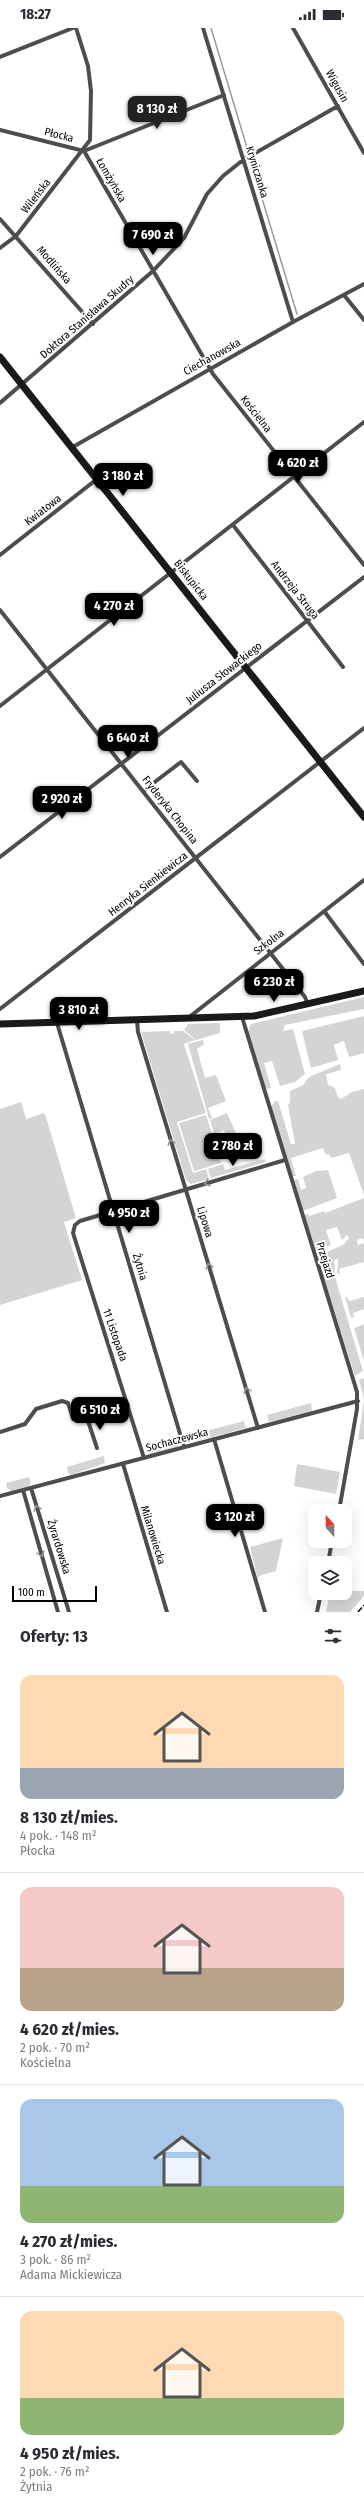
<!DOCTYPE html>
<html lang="pl">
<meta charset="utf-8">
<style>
:root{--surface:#fff;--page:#f7f7f7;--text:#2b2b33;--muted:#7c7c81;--line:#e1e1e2;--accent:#000}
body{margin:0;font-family:"Fira Sans Condensed",sans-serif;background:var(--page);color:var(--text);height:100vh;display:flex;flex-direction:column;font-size:15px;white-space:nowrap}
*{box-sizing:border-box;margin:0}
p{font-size:13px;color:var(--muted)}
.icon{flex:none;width:22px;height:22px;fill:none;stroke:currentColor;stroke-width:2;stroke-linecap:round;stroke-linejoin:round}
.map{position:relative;height:1584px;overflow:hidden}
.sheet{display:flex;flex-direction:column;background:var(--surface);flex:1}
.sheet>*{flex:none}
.needle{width:26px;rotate:339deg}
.controls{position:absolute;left:308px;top:1476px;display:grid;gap:8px}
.controls a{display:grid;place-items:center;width:44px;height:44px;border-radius:8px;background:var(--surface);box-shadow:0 4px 16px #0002;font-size:20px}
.scale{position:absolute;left:12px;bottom:10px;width:85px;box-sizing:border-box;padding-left:4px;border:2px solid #000;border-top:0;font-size:11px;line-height:14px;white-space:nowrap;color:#000;-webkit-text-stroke:3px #fff;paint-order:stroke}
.price{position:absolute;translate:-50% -34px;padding:0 9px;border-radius:8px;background:var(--accent);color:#fff;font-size:13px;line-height:26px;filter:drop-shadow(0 1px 2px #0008)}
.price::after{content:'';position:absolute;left:50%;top:24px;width:12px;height:9px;margin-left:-6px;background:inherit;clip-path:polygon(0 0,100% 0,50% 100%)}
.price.current{background:#222;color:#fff}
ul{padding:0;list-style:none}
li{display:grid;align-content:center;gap:8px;height:212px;padding:0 20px}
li+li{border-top:1px solid var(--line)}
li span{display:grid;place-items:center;height:124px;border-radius:12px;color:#555}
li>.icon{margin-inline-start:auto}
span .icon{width:72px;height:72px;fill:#fffc;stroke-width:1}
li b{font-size:17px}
h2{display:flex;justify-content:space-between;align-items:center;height:48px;padding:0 20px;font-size:17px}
.status{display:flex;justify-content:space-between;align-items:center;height:28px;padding:0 20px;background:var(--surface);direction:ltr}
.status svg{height:11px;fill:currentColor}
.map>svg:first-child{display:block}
</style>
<div class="status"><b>18:27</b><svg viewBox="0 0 49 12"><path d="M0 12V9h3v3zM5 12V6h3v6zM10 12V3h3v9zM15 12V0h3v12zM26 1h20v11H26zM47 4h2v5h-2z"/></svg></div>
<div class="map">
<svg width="364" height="1584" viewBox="0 0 364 1584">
<rect width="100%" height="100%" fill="#fff"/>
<!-- green -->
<path fill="#d4d4d4" d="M364,969V981L285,997L283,1003L293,1001L305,1046L295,1054L280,1058L272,1033L264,1035L271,1060L268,1061L269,1064L267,1060L265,1061L248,1004L251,996Z
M364,988V1025L349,1029L344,1013L334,1017L338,1032L311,1040L302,1003Z
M220,995V1005L196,1012L184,1002L188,996Z
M170,1003V1006L174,1005V1003H183L195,1012L184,1016L206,1085L177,1094L193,1145L206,1141L209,1151L191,1156L186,1152L141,1004Z
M203,1012L204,1016L197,1021L205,1050L216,1047L226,1073L208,1080L212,1090L209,1091L188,1016Z
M340,1036L341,1042L326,1046L328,1057L335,1060L338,1070L341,1071L352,1064L364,1061V1167L349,1125L331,1130L329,1126L326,1127L323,1120L291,1130L296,1148H292L271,1079L275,1073H278L291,1116H295L288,1077L290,1074V1063L303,1057L309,1049Z
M21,1074L26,1091L44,1085L46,1089L76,1190L64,1194L82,1252L0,1277V1081Z
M227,1085L236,1105L226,1108L224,1102L216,1105L219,1115H217L210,1092Z
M206,1087L221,1135L194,1143L179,1095Z
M265,1131L266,1134L211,1150L208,1141L223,1136L225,1142Z
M328,1142L337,1170L303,1183L294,1152L298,1151L301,1162L306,1160L303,1149L316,1143Z
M364,1170V1214L363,1210L357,1212L358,1217L364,1215V1234L339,1241L340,1245L337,1246L338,1231L334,1232L335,1249L363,1343L355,1348L317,1228L343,1217L349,1210L347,1207L342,1212L337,1199L326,1202L331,1217L316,1222L304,1187L308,1186L309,1188L324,1183L325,1185Z
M345,1269H347L349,1273L364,1269V1281L353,1285L354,1289L351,1290Z
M364,1296V1333L354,1300Z
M364,1350V1411L358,1412L357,1421L364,1371L359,1352Z
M311,1375L312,1383L269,1394L267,1387Z
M244,1393L246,1400L189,1415L185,1413L184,1409Z
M180,1410V1416L177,1419L151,1426L145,1424L148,1423L146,1418L149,1420L154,1418V1416Z
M104,1428L105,1435L71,1447L68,1445L67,1439Z
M297,1436L340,1444L336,1466L294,1458Z
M29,1449L31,1455L29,1458L11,1463L7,1460L6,1455Z
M283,1510L276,1543L259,1548L258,1552L250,1519Z
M345,1563H364V1568L350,1584H326L330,1565H345Z"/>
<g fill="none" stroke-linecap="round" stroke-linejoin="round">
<!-- stream -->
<path stroke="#9b9b9b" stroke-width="1.5" d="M211,0L248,123
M251,134L297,286"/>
<!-- street -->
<path stroke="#4d4d4d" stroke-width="4" d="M203,0L293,294
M293,0L364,125
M0,29L73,0
M0,102L84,123L224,67
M84,123L213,346L364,537
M0,191L93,296
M0,220L16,208L90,112L91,63L88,38L76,0
M344,267L364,292
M0,375L153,243L184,210L207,166L223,148L243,132L338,78
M71,420L293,294L364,256
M233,497L343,639
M0,527L97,451
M0,582L305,969L308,977
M0,678L364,394
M143,763L181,734L197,753
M0,829L364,549
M324,883L364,936
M0,981L364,700
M242,989L357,1364V1381L339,1483
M188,990L364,852
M137,992L138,1004L258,1400
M57,995L184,1419
M87,1390L97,1420
M0,1404L25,1396L36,1381L62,1373L68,1375L73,1391L77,1393L128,1377
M214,1411L265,1584
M144,1430L73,1205L75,1197L80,1193L285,1132
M123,1436L167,1584
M31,1460L69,1584
M23,1462L58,1584
M0,1468L358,1373
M328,1535L332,1513
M317,1584L321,1565"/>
<!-- secondary -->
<path stroke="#1a1a1a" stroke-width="7" d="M0,329L364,789
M0,996L254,988L364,963"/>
<!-- rail -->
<path stroke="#000" stroke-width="1.5" stroke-dasharray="6 2 1 2" stroke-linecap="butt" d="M358,1584L364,1577"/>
</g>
<!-- one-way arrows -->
<defs><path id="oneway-chevron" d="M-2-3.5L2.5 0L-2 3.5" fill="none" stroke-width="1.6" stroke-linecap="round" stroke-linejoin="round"/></defs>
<g stroke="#949494">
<use href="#oneway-chevron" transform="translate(171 1114) rotate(-107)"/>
<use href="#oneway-chevron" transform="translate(207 1155) rotate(163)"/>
<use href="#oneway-chevron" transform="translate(209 1238) rotate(-107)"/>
<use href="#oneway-chevron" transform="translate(247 1362) rotate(-107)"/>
<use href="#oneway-chevron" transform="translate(37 1480) rotate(-107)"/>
<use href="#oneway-chevron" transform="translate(41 1526) rotate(74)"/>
</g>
<g text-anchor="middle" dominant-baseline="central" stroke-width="4" stroke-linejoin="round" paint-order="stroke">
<!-- street labels -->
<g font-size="11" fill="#000" stroke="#fff">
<text transform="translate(337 58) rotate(61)">Wigusin</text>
<text transform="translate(59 107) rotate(14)">Płocka</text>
<text transform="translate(257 144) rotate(73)">Kryniczanka</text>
<text transform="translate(111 152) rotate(60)">Łomżyńska</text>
<text transform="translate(36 168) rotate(-52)">Wileńska</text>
<text transform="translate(54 237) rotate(49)">Modlińska</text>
<text transform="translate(87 289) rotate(-41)">Doktora Stanisława Skudry</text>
<text transform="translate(212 329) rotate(-29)">Ciechanowska</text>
<text transform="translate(256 386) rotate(52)">Kościelna</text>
<text transform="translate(43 482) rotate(-38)">Kwiatowa</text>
<text transform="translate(191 552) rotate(52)">Biskupicka</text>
<text transform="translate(295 562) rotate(52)">Andrzeja Struga</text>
<text transform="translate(224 645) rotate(-38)">Juliusza Słowackiego</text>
<text transform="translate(170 782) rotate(52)">Fryderyka Chopina</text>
<text transform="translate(148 856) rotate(-38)">Henryka Sienkiewicza</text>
<text transform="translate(269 914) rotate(-37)">Szkolna</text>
<text transform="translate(205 1194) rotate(73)">Lipowa</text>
<text transform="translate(325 1232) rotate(73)">Przejazd</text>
<text transform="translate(140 1239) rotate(73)">Żytnia</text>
<text transform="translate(115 1307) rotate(71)">11 Listopada</text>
<text transform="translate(177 1412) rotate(-15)">Sochaczewska</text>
<text transform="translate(153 1507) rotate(73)">Milanowiecka</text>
<text transform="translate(59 1519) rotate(73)">Żyrardowska</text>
</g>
</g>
</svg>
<div class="controls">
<a><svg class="needle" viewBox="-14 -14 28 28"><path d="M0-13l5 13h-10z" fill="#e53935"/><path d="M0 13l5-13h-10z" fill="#7c7c81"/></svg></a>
<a><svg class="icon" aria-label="layers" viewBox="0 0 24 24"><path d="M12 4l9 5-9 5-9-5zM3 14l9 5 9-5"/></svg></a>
</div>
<div class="scale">100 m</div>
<b class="price current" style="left:157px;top:102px">8 130 zł</b>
<b class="price" style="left:153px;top:228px">7 690 zł</b>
<b class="price" style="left:298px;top:456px">4 620 zł</b>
<b class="price" style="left:123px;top:469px">3 180 zł</b>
<b class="price" style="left:114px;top:599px">4 270 zł</b>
<b class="price" style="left:128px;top:731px">6 640 zł</b>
<b class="price" style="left:62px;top:792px">2 920 zł</b>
<b class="price" style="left:274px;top:975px">6 230 zł</b>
<b class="price" style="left:79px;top:1003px">3 810 zł</b>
<b class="price" style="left:233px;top:1139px">2 780 zł</b>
<b class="price" style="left:129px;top:1206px">4 950 zł</b>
<b class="price" style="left:100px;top:1403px">6 510 zł</b>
<b class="price" style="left:235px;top:1510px">3 120 zł</b>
</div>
<section class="sheet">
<h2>Oferty: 13<svg class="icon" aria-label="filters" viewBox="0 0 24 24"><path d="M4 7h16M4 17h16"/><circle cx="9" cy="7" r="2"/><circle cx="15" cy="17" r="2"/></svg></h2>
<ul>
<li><span style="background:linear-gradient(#ffd9b3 75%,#9aa5b1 0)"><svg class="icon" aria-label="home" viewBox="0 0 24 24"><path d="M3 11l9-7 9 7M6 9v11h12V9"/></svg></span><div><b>8 130 zł/mies.</b><p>4 pok. · 148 m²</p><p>Płocka</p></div></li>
<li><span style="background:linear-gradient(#f6c9c9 65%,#b9a48a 0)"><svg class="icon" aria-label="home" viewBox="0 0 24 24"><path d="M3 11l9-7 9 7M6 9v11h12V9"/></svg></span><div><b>4 620 zł/mies.</b><p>2 pok. · 70 m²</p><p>Kościelna</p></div></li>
<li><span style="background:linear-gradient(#a9c7e8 70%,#8fb573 0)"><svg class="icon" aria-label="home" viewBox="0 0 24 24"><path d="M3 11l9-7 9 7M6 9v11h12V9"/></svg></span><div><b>4 270 zł/mies.</b><p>3 pok. · 86 m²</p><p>Adama Mickiewicza</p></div></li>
<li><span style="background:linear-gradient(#ffd9b3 70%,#8fb573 0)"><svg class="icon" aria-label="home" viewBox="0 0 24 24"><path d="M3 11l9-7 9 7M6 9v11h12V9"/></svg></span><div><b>4 950 zł/mies.</b><p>2 pok. · 76 m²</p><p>Żytnia</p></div></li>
</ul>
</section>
